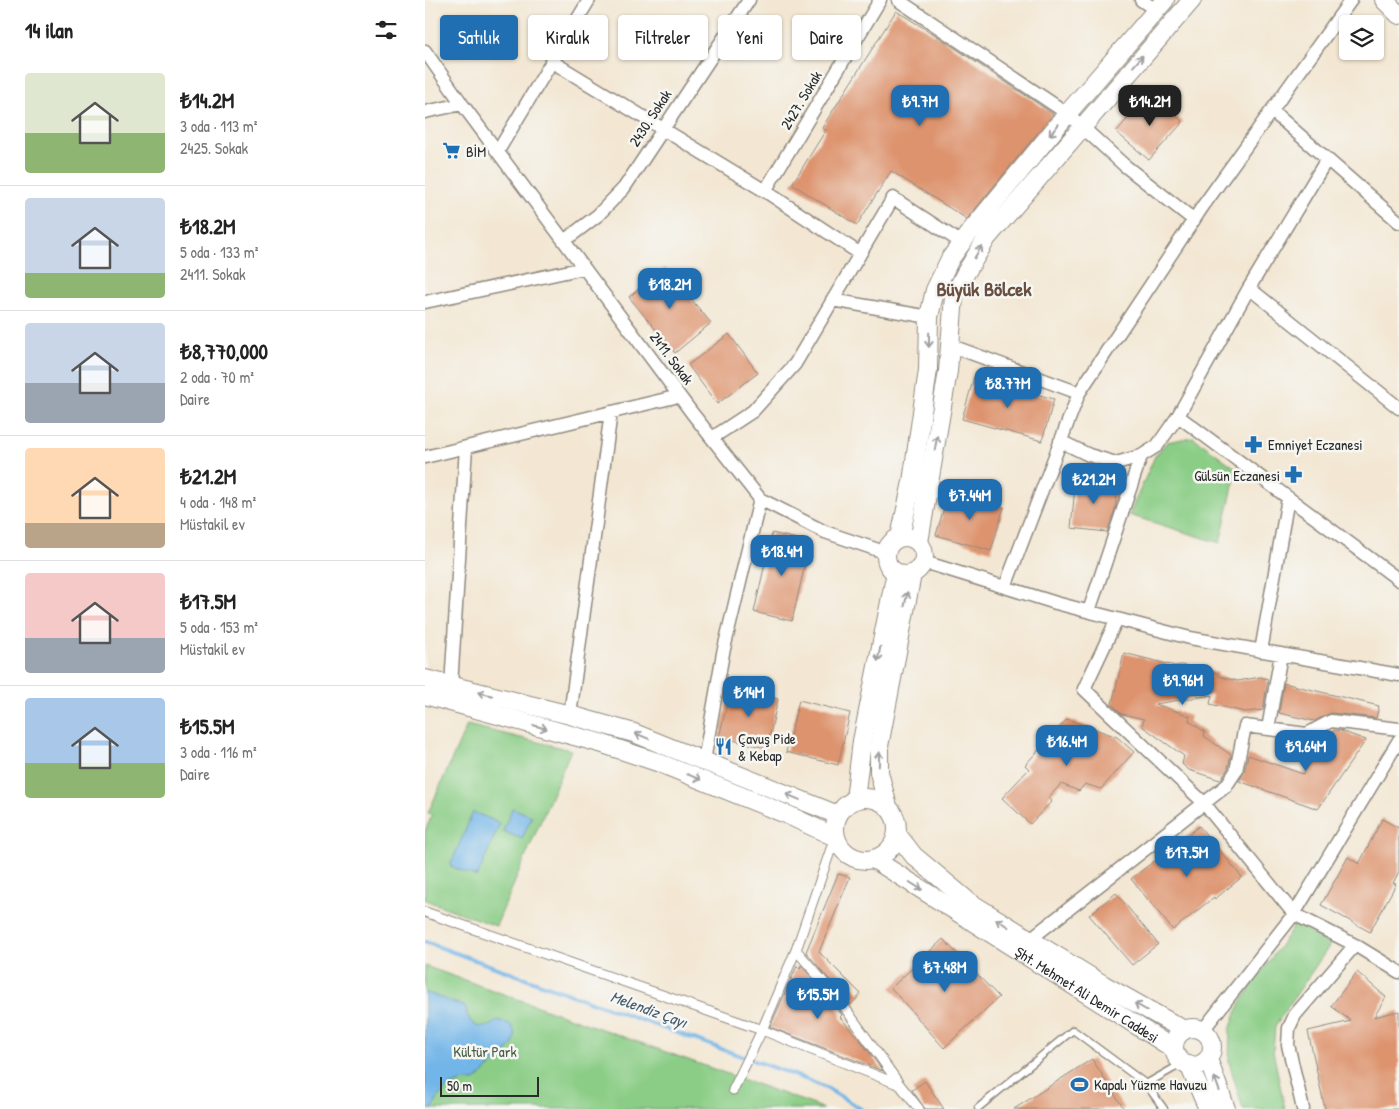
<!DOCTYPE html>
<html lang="tr">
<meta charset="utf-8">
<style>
:root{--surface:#fff;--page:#f2f2f2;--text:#222;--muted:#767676;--line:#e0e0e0;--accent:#1f6fb2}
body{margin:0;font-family:"Patrick Hand",sans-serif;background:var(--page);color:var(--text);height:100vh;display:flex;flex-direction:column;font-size:19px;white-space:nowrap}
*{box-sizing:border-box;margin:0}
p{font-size:16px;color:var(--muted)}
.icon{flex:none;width:28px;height:28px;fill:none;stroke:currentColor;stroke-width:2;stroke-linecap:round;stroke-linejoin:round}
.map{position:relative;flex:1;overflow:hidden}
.details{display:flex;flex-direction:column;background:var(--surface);width:425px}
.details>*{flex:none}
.banner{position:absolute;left:15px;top:15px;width:475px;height:45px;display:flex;gap:10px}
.tools{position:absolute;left:914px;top:15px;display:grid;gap:10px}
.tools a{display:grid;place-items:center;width:45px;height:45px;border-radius:5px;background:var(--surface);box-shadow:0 1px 4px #0004;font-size:25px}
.scale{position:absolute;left:15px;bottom:12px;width:99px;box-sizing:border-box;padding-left:5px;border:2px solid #2b2b2b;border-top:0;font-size:14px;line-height:18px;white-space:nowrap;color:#2b2b2b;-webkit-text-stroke:4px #f6f6f2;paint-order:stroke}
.price{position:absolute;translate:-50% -42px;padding:0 11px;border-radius:10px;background:var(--accent);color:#fff;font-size:16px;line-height:32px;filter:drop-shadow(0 1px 2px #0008)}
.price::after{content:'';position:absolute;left:50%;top:30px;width:15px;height:11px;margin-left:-8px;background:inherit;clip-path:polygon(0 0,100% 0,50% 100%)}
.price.on{background:#222;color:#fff}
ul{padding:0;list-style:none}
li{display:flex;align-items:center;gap:15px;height:125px;padding:0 25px}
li+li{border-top:1px solid var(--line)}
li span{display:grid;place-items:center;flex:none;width:140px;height:100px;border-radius:5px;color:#555}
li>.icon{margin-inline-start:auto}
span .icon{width:60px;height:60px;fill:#fffc;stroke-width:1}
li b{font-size:21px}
h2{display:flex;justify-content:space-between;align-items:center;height:60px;padding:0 25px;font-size:21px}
.chip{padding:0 18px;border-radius:5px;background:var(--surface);box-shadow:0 1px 4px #0004;font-size:18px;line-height:45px}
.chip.on{background:var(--accent);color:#fff}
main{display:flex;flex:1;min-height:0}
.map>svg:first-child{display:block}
</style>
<main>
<section class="details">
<h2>14 ilan<svg class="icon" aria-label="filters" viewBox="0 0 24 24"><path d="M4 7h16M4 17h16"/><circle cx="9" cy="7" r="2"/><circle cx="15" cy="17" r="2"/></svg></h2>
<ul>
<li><span style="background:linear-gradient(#dfe7d0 60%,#8fb573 0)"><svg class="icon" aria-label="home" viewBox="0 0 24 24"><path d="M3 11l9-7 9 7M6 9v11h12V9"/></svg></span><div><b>₺14.2M</b><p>3 oda · 113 m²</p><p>2425. Sokak</p></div></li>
<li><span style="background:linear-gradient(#c9d6e8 75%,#8fb573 0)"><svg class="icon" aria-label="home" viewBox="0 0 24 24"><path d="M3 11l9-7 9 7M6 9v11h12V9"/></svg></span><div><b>₺18.2M</b><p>5 oda · 133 m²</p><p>2411. Sokak</p></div></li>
<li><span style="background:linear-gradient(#c9d6e8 60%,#9aa5b1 0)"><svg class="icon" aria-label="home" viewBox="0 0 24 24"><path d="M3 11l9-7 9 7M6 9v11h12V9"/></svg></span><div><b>₺8,770,000</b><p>2 oda · 70 m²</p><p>Daire</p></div></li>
<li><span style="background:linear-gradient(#ffd9b3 75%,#b9a48a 0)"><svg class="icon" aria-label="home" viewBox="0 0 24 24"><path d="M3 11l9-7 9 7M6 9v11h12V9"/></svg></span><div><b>₺21.2M</b><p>4 oda · 148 m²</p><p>Müstakil ev</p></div></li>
<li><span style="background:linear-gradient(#f6c9c9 65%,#9aa5b1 0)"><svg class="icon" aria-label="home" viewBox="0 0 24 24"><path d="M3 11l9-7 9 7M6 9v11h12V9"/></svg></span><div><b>₺17.5M</b><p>5 oda · 153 m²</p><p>Müstakil ev</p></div></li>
<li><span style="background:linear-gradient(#a9c7e8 65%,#8fb573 0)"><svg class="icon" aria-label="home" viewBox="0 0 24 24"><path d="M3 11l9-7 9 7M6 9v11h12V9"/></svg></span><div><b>₺15.5M</b><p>3 oda · 116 m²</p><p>Daire</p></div></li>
</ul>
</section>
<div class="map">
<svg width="974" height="1109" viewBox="0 0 974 1109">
<rect width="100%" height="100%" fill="#f6f6f2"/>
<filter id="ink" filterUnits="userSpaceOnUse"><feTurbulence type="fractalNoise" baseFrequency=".02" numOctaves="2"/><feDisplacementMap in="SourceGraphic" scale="10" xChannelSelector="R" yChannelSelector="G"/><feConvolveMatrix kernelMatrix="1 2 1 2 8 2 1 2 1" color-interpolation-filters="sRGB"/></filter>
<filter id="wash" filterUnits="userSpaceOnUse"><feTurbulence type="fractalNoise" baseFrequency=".0096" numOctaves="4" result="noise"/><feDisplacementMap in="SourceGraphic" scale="20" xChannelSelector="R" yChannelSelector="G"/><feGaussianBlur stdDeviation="1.12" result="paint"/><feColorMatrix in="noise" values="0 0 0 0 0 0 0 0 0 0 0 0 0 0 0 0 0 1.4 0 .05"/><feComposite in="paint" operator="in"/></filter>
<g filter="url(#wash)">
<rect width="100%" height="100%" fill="#f3e7d3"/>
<!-- green -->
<path fill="#8bcd86" stroke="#5b7c58" d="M768,437L812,469L795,543L704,515L730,456L742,442Z
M42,725L146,750L71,926L0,900V831L7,815L3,813Z
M871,923L905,945L850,1026L848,1051L860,1109H818L804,1062L805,1030L810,1015L819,997Z
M0,966L395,1107L398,1109H0Z"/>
<!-- water -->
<path fill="#72b5e8" stroke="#4e708a" d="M87,808L107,816L97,839L78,831Z
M48,812L75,823L52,877L25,866Z
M0,992L41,1007C42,1011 42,1016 44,1019C51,1030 64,1029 72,1020L85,1024C91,1032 91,1037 87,1046L50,1081C29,1080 15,1089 8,1109H0Z"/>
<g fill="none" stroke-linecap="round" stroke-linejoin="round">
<!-- stream -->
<path stroke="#72b5e8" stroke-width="4" d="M0,942L380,1079L403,1089L436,1109"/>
</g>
<g id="blocks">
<!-- building -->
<path fill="#dd936d" d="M471,11L512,36L628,114L542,219L466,171L432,225L367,184L401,130L397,128Z
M725,93L758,122L724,160L691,132Z
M240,268L286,323L250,353L204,297Z
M304,334L333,373L292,404L263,365Z
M549,377L629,399L617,441L537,419Z
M651,477L693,485L690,509L682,532L646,528Z
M524,491L579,507L566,551L511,535Z
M347,533L385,542L367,621L329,612Z
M699,653L750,666L756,665L793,673V676L813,681L835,677L843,679L838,710L820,712L785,704L787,695L730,704L765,716L764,721L780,732L779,736L806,755L803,768L795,780L764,770L757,764L759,756L717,726L719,719L697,714L687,704Z
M859,683L954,706L951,718L906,713L889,721L854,713Z
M306,688L353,699L342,748L294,737Z
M374,700L425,713L413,765L361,752Z
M642,719L692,737L709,752L676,789L660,784L654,791L636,784L623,798L627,801L605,824L577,798L604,769L600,765Z
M909,730L918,731H916L941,740L893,809L814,781L819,773L823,755L878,774Z
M957,819L974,828V872L968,883L971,884L945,932L896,905L923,857L934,864Z
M774,826L817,877L790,899L789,897L748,930L706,879L733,858L734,860Z
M413,874L425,877L394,952L436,994L426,1005L381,952Z
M691,893L733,944L707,965L664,915Z
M518,939L574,997L519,1048L466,988Z
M376,965L410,1005L417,1015L415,1017L435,1040L458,1071L345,1027L372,966L375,969Z
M932,972L961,997L949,1017L974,1011V1109H900L883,1031L926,1021L906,1006Z
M667,1059L699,1109H589Z
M500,1081L519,1109H500L487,1090Z"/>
</g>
</g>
<g filter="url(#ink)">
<use href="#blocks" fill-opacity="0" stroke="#8f897f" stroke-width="1"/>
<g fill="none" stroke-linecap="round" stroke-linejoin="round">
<defs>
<path id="service" d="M721,1084L758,1063
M553,1108L648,1030L721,1084L739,1109"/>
<path id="pedestrian" d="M410,837L371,950L337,1030L475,1085
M0,912L337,1030L308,1090
M371,950L415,1001L475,1085L494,1109"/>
<path id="minor" d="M473,0L643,114L699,165L769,220
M716,0L731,10
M0,51L37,104L267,413L335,499L400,532L462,553
M126,61L340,191L434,253
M847,111L974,222
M0,112L37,104
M73,151L164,0
M340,191L455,0
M139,241L173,215L199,188L324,0
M824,288L974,408
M407,300L504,317
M0,302L159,268
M524,345L654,393
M753,416L974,580
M287,438L328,411L370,364L468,198L537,243
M635,441L664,455L691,463L716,456L732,446L753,416L824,288L902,159
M0,457L254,396
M499,562L631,603L765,638L974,675
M580,587L654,393L778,206L926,0
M664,611L716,456
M692,619L659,689L778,802L869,914L930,945L974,972
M836,651L863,498
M26,686L41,447
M145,715L186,412
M843,729L856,654
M279,761L298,653L335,499
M604,940L801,786L811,771L820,726L882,734L906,721L974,729
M778,1030L869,914L974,740
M878,1109L863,1045L864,1028L870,1015L930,945"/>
<g id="secondary">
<path d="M959,0L974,15"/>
<path d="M475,537L487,482L503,370L504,317L510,290L525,259L544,233L648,107L740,0"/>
<circle cx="480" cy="556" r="19"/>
<path d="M494,542L523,371L529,296L540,274L562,238L767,0"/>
<path d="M0,679L145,715L209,733L413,815"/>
<path d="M0,695L175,743L232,762L363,815L410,837"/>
<circle cx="441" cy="829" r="31"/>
<path d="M430,800L437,741L471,572"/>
<path d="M463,807L454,772V746L487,574"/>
<path d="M472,834L489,856L544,902L679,985L759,1030"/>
<path id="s1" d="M450,860L749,1049"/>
<circle cx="768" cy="1047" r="19"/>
<path d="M783,1059L801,1109"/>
<path d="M764,1065L783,1109"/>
</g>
</defs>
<!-- service casing -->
<use href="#service" stroke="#8f897f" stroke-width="9"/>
<!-- pedestrian casing -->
<use href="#pedestrian" stroke="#8f897f" stroke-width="11"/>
<!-- minor casing -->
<use href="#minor" stroke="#8f897f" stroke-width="15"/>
<!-- secondary casing -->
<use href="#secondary" stroke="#8f897f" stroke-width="20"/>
<!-- service -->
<use href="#service" stroke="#fff" stroke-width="6"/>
<!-- pedestrian -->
<use href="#pedestrian" stroke="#fff" stroke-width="9"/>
<!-- minor -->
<use href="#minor" stroke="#fff" stroke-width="12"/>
<!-- secondary -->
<use href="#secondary" stroke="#fff" stroke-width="18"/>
</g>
<!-- one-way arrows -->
<defs><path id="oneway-shaft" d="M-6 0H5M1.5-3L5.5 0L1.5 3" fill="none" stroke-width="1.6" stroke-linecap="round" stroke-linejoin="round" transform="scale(1.25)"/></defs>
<g stroke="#a0a0a0">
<use href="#oneway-shaft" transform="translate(713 61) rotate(-49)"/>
<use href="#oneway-shaft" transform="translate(629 130) rotate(129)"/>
<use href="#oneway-shaft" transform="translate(553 252) rotate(-59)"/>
<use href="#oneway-shaft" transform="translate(504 340) rotate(91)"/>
<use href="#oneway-shaft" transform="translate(511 443) rotate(-80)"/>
<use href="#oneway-shaft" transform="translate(481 599) rotate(-79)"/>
<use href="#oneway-shaft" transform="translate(454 654) rotate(101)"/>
<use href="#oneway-shaft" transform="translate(60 694) rotate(-166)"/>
<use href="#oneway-shaft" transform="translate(115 727) rotate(16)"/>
<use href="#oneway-shaft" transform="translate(217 736) rotate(-158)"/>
<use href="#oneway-shaft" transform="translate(454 759) rotate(-89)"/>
<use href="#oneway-shaft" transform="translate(269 777) rotate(22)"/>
<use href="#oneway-shaft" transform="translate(368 797) rotate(-158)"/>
<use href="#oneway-shaft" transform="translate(491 886) rotate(32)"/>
<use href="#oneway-shaft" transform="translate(577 923) rotate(-148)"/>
<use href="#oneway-shaft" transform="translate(716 1007) rotate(-150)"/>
<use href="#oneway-shaft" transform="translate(792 1084) rotate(-110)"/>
</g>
</g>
<!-- icons -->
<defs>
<symbol id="supermarket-bare" viewBox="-9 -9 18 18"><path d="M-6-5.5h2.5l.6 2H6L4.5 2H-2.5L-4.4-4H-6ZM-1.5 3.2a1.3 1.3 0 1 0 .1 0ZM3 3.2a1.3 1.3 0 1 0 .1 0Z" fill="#1f6fb2" stroke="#f6f6f2" stroke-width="2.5" paint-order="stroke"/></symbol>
<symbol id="pharmacy-bare" viewBox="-9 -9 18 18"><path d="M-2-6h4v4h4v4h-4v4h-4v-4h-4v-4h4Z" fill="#1f6fb2" stroke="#f6f6f2" stroke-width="2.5" paint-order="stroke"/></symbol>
<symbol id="restaurant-bare" viewBox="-9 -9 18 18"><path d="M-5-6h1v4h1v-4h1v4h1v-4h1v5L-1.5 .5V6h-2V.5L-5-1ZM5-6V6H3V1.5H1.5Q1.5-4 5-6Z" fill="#1f6fb2" stroke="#f6f6f2" stroke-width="2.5" paint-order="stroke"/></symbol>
<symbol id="stadium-bare" viewBox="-9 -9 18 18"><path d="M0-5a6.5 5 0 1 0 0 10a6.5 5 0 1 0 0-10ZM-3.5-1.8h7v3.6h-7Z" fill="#1f6fb2" stroke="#f6f6f2" stroke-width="2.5" paint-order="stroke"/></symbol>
</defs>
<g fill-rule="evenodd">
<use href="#supermarket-bare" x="14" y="138" width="25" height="25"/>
<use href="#pharmacy-bare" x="816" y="432" width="25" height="25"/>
<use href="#pharmacy-bare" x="856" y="462" width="25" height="25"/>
<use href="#restaurant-bare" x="286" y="734" width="25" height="25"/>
<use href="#stadium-bare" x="642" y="1072" width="25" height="25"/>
</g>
<g text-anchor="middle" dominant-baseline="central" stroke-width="5" stroke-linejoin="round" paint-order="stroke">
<!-- street labels -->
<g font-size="15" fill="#2b2b2b" stroke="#f6f6f2">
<text transform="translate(376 100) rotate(-59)">2427. Sokak</text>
<text transform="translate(225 118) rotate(-57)">2430. Sokak</text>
<text transform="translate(247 358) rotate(53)">2411. Sokak</text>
<text stroke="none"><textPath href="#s1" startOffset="251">Şht. Mehmet Ali Demir Caddesi</textPath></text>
</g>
<!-- poi labels -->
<g font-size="15" fill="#2b2b2b" stroke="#f6f6f2" text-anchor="start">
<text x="41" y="151">BİM</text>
<text x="843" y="444">Emniyet Eczanesi</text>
<text x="855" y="475" text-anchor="end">Gülsün Eczanesi</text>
<text x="313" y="738">Çavuş Pide<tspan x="313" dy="17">&amp; Kebap</tspan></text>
<text x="669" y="1084">Kapalı Yüzme Havuzu</text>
</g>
<!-- park labels -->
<g font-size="15" fill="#485c46" stroke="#f6f6f2">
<text x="60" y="1051">Kültür Park</text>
</g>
<!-- water labels -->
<g font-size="16" font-style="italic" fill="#445b6d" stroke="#f6f6f2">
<text transform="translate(224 1009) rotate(20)">Melendiz Çayı</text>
</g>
<!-- district labels -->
<g font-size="20" font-weight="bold" fill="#694f42" stroke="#f6f6f2">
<text x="559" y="288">Büyük Bölcek</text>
</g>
</g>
</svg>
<div class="tools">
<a><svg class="icon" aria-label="layers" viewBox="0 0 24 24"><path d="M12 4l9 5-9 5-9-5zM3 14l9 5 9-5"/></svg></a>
</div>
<div class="scale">50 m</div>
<b class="price" style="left:495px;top:127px">₺9.7M</b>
<b class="price on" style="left:725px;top:127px">₺14.2M</b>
<b class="price" style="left:245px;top:310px">₺18.2M</b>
<b class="price" style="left:583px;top:409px">₺8.77M</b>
<b class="price" style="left:669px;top:505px">₺21.2M</b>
<b class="price" style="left:545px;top:521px">₺7.44M</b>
<b class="price" style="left:357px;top:577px">₺18.4M</b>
<b class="price" style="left:758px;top:706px">₺9.96M</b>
<b class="price" style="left:324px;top:718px">₺14M</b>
<b class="price" style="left:642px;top:767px">₺16.4M</b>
<b class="price" style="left:881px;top:772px">₺9.64M</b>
<b class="price" style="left:762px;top:878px">₺17.5M</b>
<b class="price" style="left:520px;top:993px">₺7.48M</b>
<b class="price" style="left:393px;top:1020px">₺15.5M</b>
<div class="banner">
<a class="chip on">Satılık</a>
<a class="chip">Kiralık</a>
<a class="chip">Filtreler</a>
<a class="chip">Yeni</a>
<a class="chip">Daire</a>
</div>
</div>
</main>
